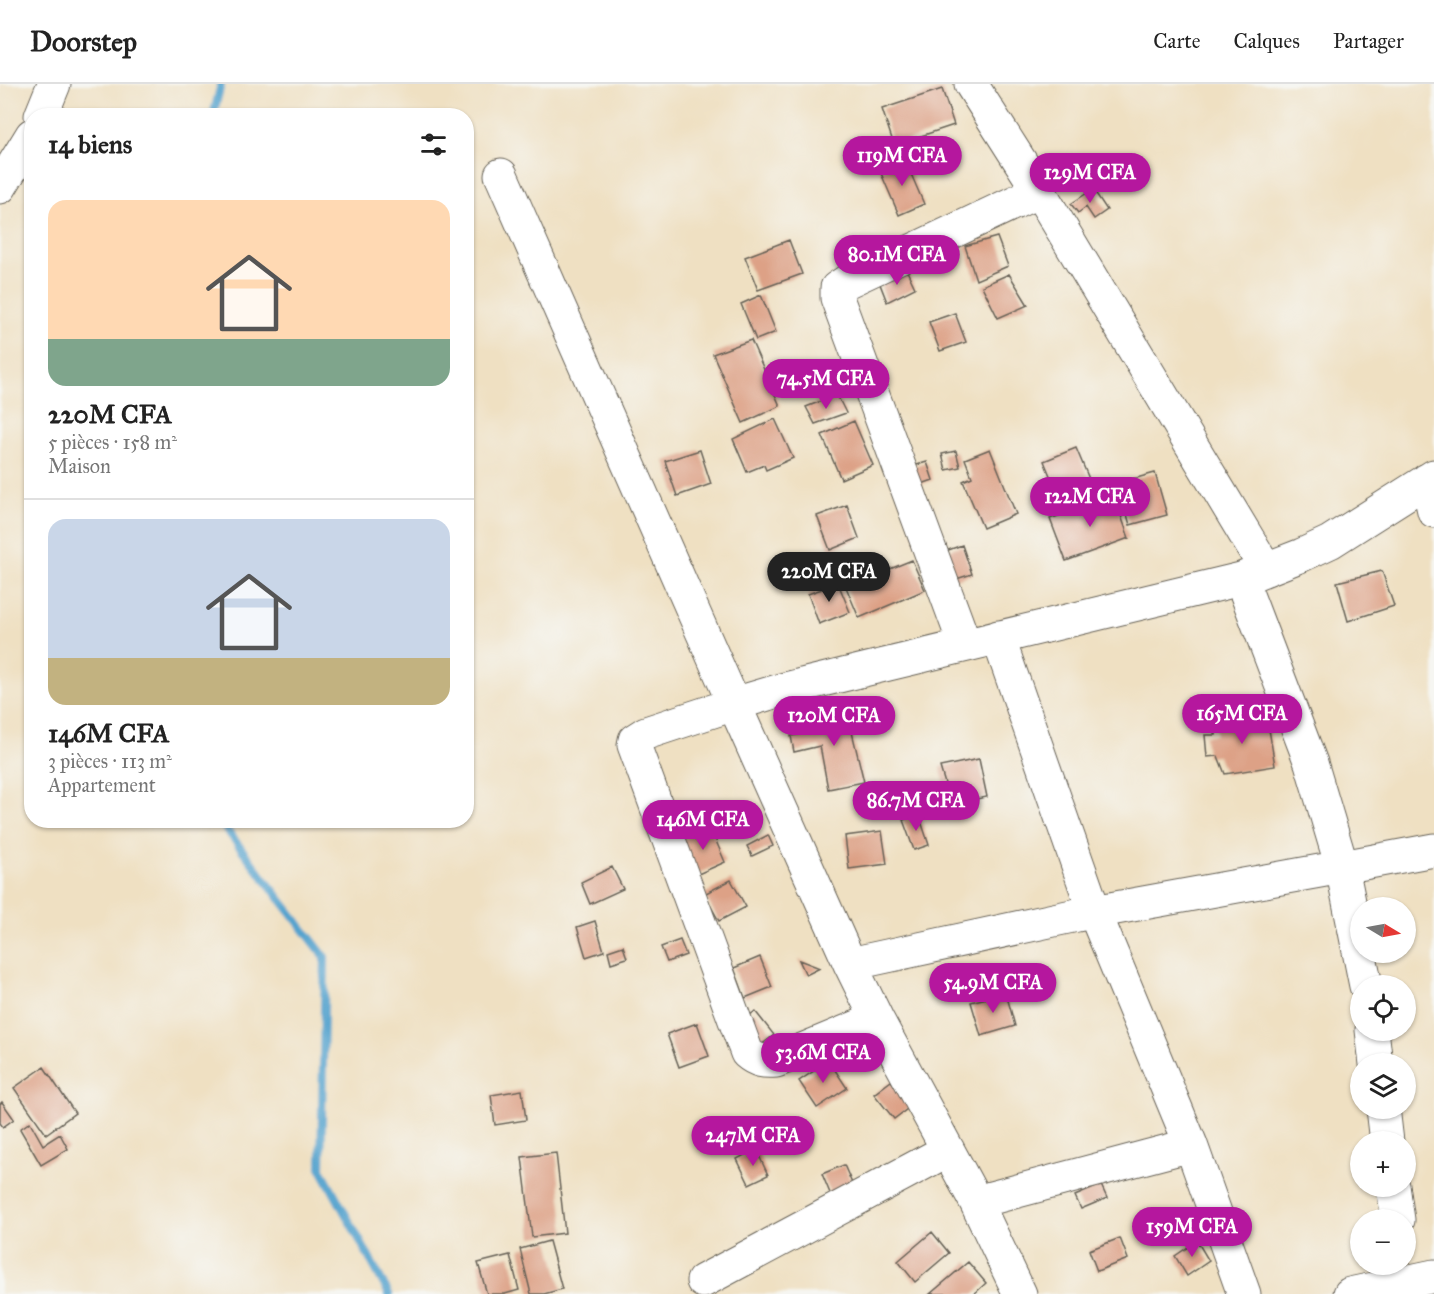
<!DOCTYPE html>
<html lang="fr">
<meta charset="utf-8">
<style>
:root{--surface:#fff;--page:#f6f6f6;--text:#222;--muted:#767676;--line:#e0e0e0;--accent:#b5179e}
body{margin:0;font-family:"IM FELL Great Primer",serif;background:var(--page);color:var(--text);height:100vh;display:flex;flex-direction:column;font-size:22px;white-space:nowrap}
*{box-sizing:border-box;margin:0}
p{font-size:20px;color:var(--muted)}
.icon{flex:none;width:33px;height:33px;fill:none;stroke:currentColor;stroke-width:2;stroke-linecap:round;stroke-linejoin:round}
.map{position:relative;flex:1;overflow:hidden}
.panel{position:absolute;left:24px;top:24px;width:450px;height:720px;display:flex;flex-direction:column;background:var(--surface);border-radius:24px;box-shadow:0 2px 4px #0004}
.panel>*{flex:none}
.needle{width:39px;rotate:100deg}
.buttons{position:absolute;left:1350px;top:813px;display:grid;gap:12px}
.buttons a{display:grid;place-items:center;width:66px;height:66px;border-radius:50%;background:var(--surface);box-shadow:0 2px 4px #0004;font-size:30px}
.price{position:absolute;translate:-50% -51px;padding:0 14px;border-radius:21px;background:var(--accent);color:#fff;font-size:20px;line-height:39px;filter:drop-shadow(0 2px 3px #0008)}
.price::after{content:'';position:absolute;left:50%;top:36px;width:18px;height:14px;margin-left:-9px;background:inherit;clip-path:polygon(0 0,100% 0,50% 100%)}
.price.on{background:#222;color:#fff}
ul{padding:0;list-style:none}
li{display:grid;align-content:center;gap:12px;height:318px;padding:0 24px}
li+li{border-top:2px solid var(--line)}
li span{display:grid;place-items:center;height:186px;border-radius:18px;color:#555}
li>.icon{margin-inline-start:auto}
span .icon{width:108px;height:108px;fill:#fffc;stroke-width:1}
li b{font-size:26px}
h2{display:flex;justify-content:space-between;align-items:center;height:72px;padding:0 24px;font-size:26px}
header{display:flex;align-items:center;gap:36px;box-sizing:border-box;height:84px;padding:0 30px;background:var(--surface);border-bottom:2px solid var(--line)}
header strong{font-size:28px}
nav{display:flex;gap:33px;margin-inline-start:auto;font-size:21px}
.map>svg:first-child{display:block}
</style>
<header>
<strong>Doorstep</strong>
<nav><a>Carte</a><a>Calques</a><a>Partager</a></nav>
</header>
<div class="map">
<svg width="1434" height="1210" viewBox="0 0 1434 1210">
<rect width="100%" height="100%" fill="#f6f6f2"/>
<filter id="ink" filterUnits="userSpaceOnUse"><feTurbulence type="fractalNoise" baseFrequency=".0167" numOctaves="2"/><feDisplacementMap in="SourceGraphic" scale="12" xChannelSelector="R" yChannelSelector="G"/><feConvolveMatrix kernelMatrix="1 2 1 2 8 2 1 2 1" color-interpolation-filters="sRGB"/></filter>
<filter id="wash" filterUnits="userSpaceOnUse"><feTurbulence type="fractalNoise" baseFrequency=".008" numOctaves="4" result="noise"/><feDisplacementMap in="SourceGraphic" scale="24" xChannelSelector="R" yChannelSelector="G"/><feGaussianBlur stdDeviation="1.35" result="paint"/><feColorMatrix in="noise" values="0 0 0 0 0 0 0 0 0 0 0 0 0 0 0 0 0 1.4 0 .05"/><feComposite in="paint" operator="in"/></filter>
<g filter="url(#wash)">
<rect width="100%" height="100%" fill="#efe0c2"/>
<g fill="none" stroke-linecap="round" stroke-linejoin="round">
<!-- stream -->
<path stroke="#54a3ce" stroke-width="8" d="M213,32L221,0
M219,736L325,873L321,1085L389,1210"/>
</g>
<g id="blocks">
<!-- building -->
<path fill="#dda186" d="M942,5L954,41L894,61L882,25Z
M905,76L924,120L899,131L880,87Z
M1093,105L1107,126L1094,135L1086,123L1078,129L1071,120Z
M997,153L1008,182L976,196L965,162Z
M789,156L802,190L758,206L745,173Z
M907,187L915,204L887,218L880,200Z
M1009,190L1028,221L998,234L982,202Z
M761,211L776,248L756,256L741,220Z
M955,229L966,258L940,267L929,238Z
M751,256L780,322L743,339L713,270Z
M837,311L846,329L815,340L806,323Z
M775,335L793,374L766,386L764,381L747,388L733,355Z
M854,337L873,381L841,395L822,351Z
M1076,364L1092,402L1060,416L1044,377Z
M990,365L1016,430L983,444L963,397L972,393L965,375Z
M700,366L711,400L677,412L665,377Z
M956,367L960,383L946,386L942,370Z
M927,378L933,396L916,402L910,383Z
M1155,389L1167,431L1130,441L1118,399Z
M1114,412L1129,454L1066,477L1050,435Z
M847,421L859,454L830,466L817,432Z
M962,461L972,490L953,496L943,468Z
M912,476L925,506L859,534L846,503Z
M1382,487L1394,522L1348,537L1337,498Z
M838,499L850,528L819,540L808,510Z
M846,623L864,698L828,705L820,662L794,668L791,652L817,647L813,627Z
M1267,633L1275,682L1225,690L1218,672L1207,673L1205,651H1216V636Z
M979,675L987,713L951,720L940,683Z
M919,731L929,761L914,766L903,736Z
M710,743L725,778L696,791L681,756Z
M882,747L887,780L849,785L845,752Z
M768,751L773,762L752,772L747,762Z
M612,783L623,805L590,820L581,798Z
M731,796L746,823L719,837L704,810Z
M595,837L604,867L586,873L577,843Z
M680,856L686,871L667,878L661,863Z
M623,862L627,874L611,879L608,867Z
M760,873L772,903L745,914L734,884Z
M799,876L820,884L806,891Z
M1006,909L1015,942L981,952L971,918Z
M755,927L774,951L761,961L742,938Z
M697,939L709,972L679,983L667,950Z
M829,977L847,1004L817,1024L799,997Z
M44,983L75,1029L46,1050L14,1004Z
M891,997L911,1022L894,1035L874,1010Z
M522,1006L526,1036L495,1041L491,1011Z
M2,1018L14,1035L3,1043L0,1039V1020Z
M30,1038L43,1061L60,1050L68,1065L41,1081L20,1045Z
M756,1065L768,1091L749,1100L737,1075Z
M556,1069L565,1149L532,1153L522,1073Z
M844,1081L854,1104L832,1114L822,1090Z
M1101,1101L1107,1114L1081,1125L1075,1112Z
M932,1148L949,1169L915,1198L898,1177Z
M1120,1154L1128,1175L1097,1187L1089,1166Z
M549,1157L562,1205L544,1210H531L520,1165Z
M1197,1157L1209,1177L1187,1192L1175,1172Z
M510,1171L519,1206L505,1210H487L478,1179Z
M968,1178L986,1199L974,1210H930Z"/>
</g>
</g>
<g filter="url(#ink)">
<use href="#blocks" fill-opacity="0" stroke="#666156" stroke-width="1.5"/>
<g fill="none" stroke-linecap="round" stroke-linejoin="round">
<defs>
<path id="street" d="M971,0L1039,107
M41,32L54,0
M501,91L734,620L646,649L635,656L634,661L747,969C756,977 764,978 776,977L877,935
M0,103L32,51
M1427,396L1434,427
M998,553L1094,827L1191,1061L1244,1210
M965,561L837,214V204L846,198L1039,107L1266,485
M850,880L1077,831L1342,783L1311,679L1241,495
M1366,902L1342,783L1434,766
M1372,946L1376,980
M1383,1024L1387,1058
M1393,1102L1398,1136
M976,1118L1191,1061
M703,1197L948,1066
M1020,1210L976,1118L877,935L850,880L734,620L781,606L1241,495L1302,471L1330,458L1434,392
M1350,1210L1434,1192"/>
</defs>
<!-- street casing -->
<use href="#street" stroke="#666156" stroke-width="35"/>
<!-- street -->
<use href="#street" stroke="#fff" stroke-width="33"/>
</g>
</g>
</svg>
<div class="buttons">
<a><svg class="needle" viewBox="-14 -14 28 28"><path d="M0-13l5 13h-10z" fill="#e53935"/><path d="M0 13l5-13h-10z" fill="#767676"/></svg></a>
<a><svg class="icon" aria-label="locate" viewBox="0 0 24 24"><circle cx="12" cy="12" r="6"/><path d="M12 2v4M12 18v4M2 12h4M18 12h4"/></svg></a>
<a><svg class="icon" aria-label="layers" viewBox="0 0 24 24"><path d="M12 4l9 5-9 5-9-5zM3 14l9 5 9-5"/></svg></a>
<a>+</a>
<a>−</a>
</div>
<b class="price" style="left:902px;top:103px">119M CFA</b>
<b class="price" style="left:1090px;top:120px">129M CFA</b>
<b class="price" style="left:897px;top:202px">80.1M CFA</b>
<b class="price" style="left:826px;top:326px">74.5M CFA</b>
<b class="price" style="left:1090px;top:444px">122M CFA</b>
<b class="price on" style="left:829px;top:519px">220M CFA</b>
<b class="price" style="left:1242px;top:661px">165M CFA</b>
<b class="price" style="left:834px;top:663px">120M CFA</b>
<b class="price" style="left:916px;top:748px">86.7M CFA</b>
<b class="price" style="left:703px;top:767px">146M CFA</b>
<b class="price" style="left:993px;top:930px">54.9M CFA</b>
<b class="price" style="left:823px;top:1000px">53.6M CFA</b>
<b class="price" style="left:753px;top:1083px">247M CFA</b>
<b class="price" style="left:1192px;top:1174px">159M CFA</b>
<section class="panel">
<h2>14 biens<svg class="icon" aria-label="filters" viewBox="0 0 24 24"><path d="M4 7h16M4 17h16"/><circle cx="9" cy="7" r="2"/><circle cx="15" cy="17" r="2"/></svg></h2>
<ul>
<li><span style="background:linear-gradient(#ffd9b3 75%,#7fa58c 0)"><svg class="icon" aria-label="home" viewBox="0 0 24 24"><path d="M3 11l9-7 9 7M6 9v11h12V9"/></svg></span><div><b>220M CFA</b><p>5 pièces · 158 m²</p><p>Maison</p></div></li>
<li><span style="background:linear-gradient(#c9d6e8 75%,#c2b280 0)"><svg class="icon" aria-label="home" viewBox="0 0 24 24"><path d="M3 11l9-7 9 7M6 9v11h12V9"/></svg></span><div><b>146M CFA</b><p>3 pièces · 113 m²</p><p>Appartement</p></div></li>
</ul>
</section>
</div>
